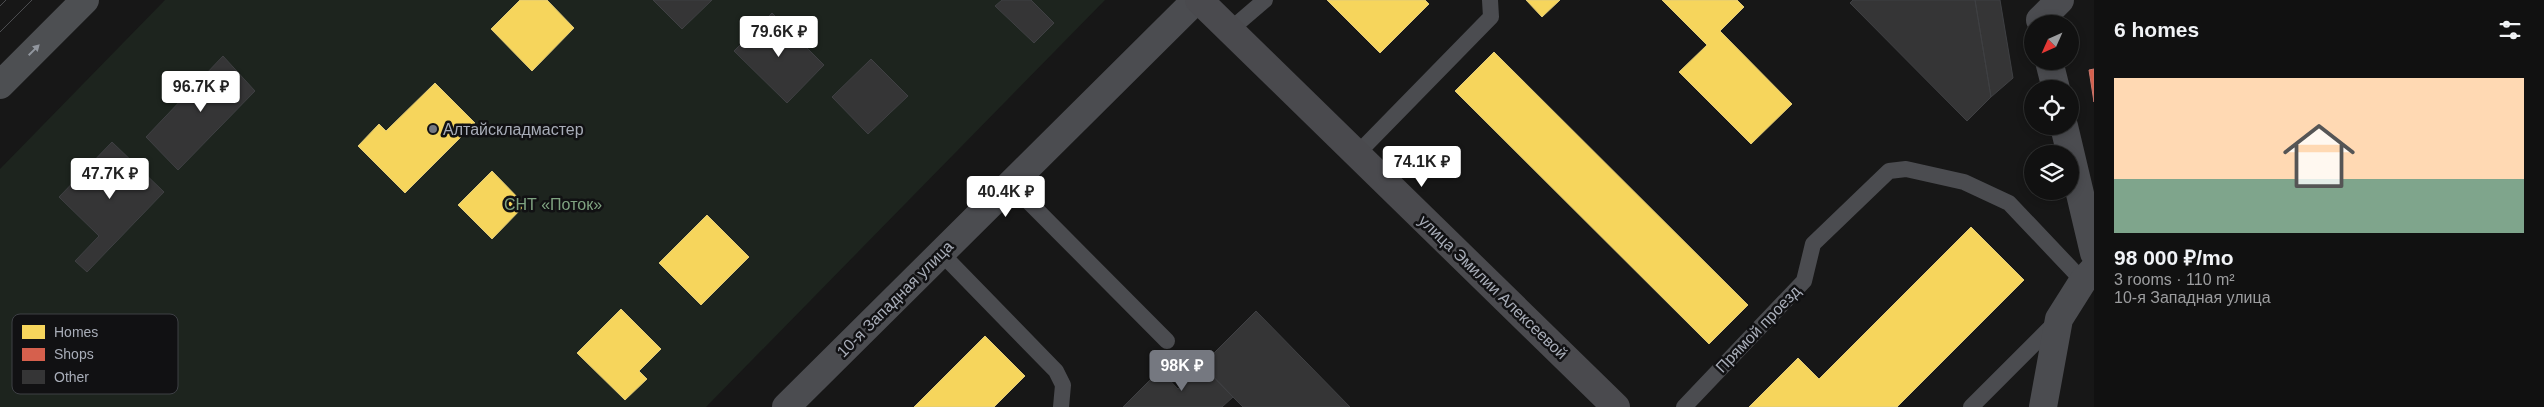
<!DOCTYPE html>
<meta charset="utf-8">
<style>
:root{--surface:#111;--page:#1a1a1a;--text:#f1f3f6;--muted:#9c9d9f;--line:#303131;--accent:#757880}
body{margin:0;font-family:Helvetica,sans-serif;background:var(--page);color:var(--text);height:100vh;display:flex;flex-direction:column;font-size:19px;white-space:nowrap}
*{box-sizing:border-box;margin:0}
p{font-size:16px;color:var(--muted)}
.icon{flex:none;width:28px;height:28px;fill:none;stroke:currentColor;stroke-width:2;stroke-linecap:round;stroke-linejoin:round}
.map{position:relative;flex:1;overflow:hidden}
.details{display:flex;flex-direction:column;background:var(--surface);width:450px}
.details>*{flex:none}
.needle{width:32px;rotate:225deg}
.tools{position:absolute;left:2024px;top:15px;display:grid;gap:10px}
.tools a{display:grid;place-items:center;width:55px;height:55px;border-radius:50%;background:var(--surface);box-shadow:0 2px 8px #0003,0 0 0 1px var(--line);font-size:25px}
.price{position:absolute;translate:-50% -42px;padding:0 11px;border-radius:5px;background:#fff;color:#222;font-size:16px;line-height:32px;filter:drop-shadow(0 1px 2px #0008)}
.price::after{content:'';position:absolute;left:50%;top:30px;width:15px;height:11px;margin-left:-8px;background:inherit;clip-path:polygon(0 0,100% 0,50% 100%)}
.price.active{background:var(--accent);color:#fff}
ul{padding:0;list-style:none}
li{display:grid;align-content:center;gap:10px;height:265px;padding:0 20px}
li span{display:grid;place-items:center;height:155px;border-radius:0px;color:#555}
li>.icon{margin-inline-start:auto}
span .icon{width:90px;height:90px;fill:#fffc;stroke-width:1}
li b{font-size:21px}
h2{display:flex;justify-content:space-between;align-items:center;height:60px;padding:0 20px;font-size:21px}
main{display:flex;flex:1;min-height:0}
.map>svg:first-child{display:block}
</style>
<main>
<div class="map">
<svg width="2094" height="407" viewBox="0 0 2094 407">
<rect width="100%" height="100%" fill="#171717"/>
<!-- green -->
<path fill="#1d241e" d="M165,0H1105L706,407H0V169Z"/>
<!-- homes -->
<path fill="#f6d55c" stroke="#dfc978" d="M520,0H547L574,28L532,71L491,29Z
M1327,0H1425L1429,4L1380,53Z
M1526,0H1560L1542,17Z
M1662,0H1737L1744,7L1720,31L1792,104L1751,144L1679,72L1707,45Z
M1494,52L1748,305L1709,344L1455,91Z
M435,83L475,123L405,193L358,146L379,124L386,131Z
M492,171L525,205L492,239L458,205Z
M707,215L749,257L701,305L659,263Z
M1971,227L2024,280L1897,407H1749L1798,358L1819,379Z
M621,309L661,349L639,371L647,379L625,400L577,353Z
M985,336L1025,376L994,407H914Z"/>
<!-- shops -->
<path fill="#d6604d" stroke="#c8776d" d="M2094,69V102L2089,70Z"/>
<!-- building -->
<path fill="#353536" stroke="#3f4043" d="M653,0H712L682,29Z
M1002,0H1031L1054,23L1034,43L995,6Z
M1853,0H1975L1991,97L1967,121L1850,3Z
M1975,0H2000L2013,78L1991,97Z
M772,13L824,65L787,103L734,51Z
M223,56L255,91L178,170L146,137Z
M871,59L908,96L868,134L832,97Z
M112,142L164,192L87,272L75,261L99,236L59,197Z
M1256,311L1350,407H1243L1233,397L1202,365Z
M1202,365L1233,397L1222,407H1123L1160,370L1178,389Z"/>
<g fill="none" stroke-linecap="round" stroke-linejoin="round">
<!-- lane -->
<path stroke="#4b4c50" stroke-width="16" d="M1230,30L1265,0
M1357,154L1491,17L1490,0
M1011,184L1167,341
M941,253L1056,371L1063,385L1061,407
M1684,407L1804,281L1813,244L1889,171L1906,169L1964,182L2009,203L2083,281
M1971,407L2058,320"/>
<!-- street -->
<path stroke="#4b4c50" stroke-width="28" d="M2040,20L2060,0
M2049,61L2056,89
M2064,126L2094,253
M786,407L1196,0
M2043,407L2059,319L2083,281L2094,269"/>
<!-- secondary -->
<path stroke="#4a4a4e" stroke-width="28" d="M1199,0L1616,407"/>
<!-- primary -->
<path stroke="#4d4f52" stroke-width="28" d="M0,85L85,0"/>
<!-- tram -->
<path stroke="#4b4c4f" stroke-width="1" d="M0,6L6,0
M0,32L32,0"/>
</g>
<!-- one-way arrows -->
<defs><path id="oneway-solid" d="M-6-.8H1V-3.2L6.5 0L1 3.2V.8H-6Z" transform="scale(1.25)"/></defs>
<use fill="#91969e" href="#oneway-solid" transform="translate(34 50) rotate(-45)"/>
<!-- markers -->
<circle fill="#757880" stroke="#111113" stroke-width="2" cx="433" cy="129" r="5"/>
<g text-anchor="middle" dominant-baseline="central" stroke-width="5" stroke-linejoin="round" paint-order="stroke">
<!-- poi labels -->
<g font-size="16" fill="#a8adb8" stroke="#111113" text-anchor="start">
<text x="443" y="129">Алтайскладмастер</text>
</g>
<!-- park labels -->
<g font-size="16" fill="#7fa381" stroke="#111113">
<text x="553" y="204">СНТ «Поток»</text>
</g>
<!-- street labels -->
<g font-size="16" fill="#a8adb8" stroke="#111113">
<text transform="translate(1493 287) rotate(44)">улица Эмилии Алексеевой</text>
<text transform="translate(895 299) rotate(-45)">10-я Западная улица</text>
<text transform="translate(1758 329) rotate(-46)">Прямой проезд</text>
</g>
</g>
<!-- legend -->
<rect x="12" y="314" width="166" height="80" rx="8" fill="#111113" stroke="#3e4045" stroke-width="1"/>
<rect x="22" y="325" width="23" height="14" fill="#f6d55c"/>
<rect x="22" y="348" width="23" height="13" fill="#d6604d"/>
<rect x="22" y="370" width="23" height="14" fill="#353536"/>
<g font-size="14" fill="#a8adb8">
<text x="54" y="337">Homes</text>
<text x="54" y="359">Shops</text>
<text x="54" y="382">Other</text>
</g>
</svg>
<div class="tools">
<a><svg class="needle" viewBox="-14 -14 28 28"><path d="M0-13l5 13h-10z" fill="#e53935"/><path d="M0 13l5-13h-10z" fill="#9c9d9f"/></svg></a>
<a><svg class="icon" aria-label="locate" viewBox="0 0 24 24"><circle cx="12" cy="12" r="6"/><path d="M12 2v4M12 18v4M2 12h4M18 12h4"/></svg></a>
<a><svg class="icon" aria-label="layers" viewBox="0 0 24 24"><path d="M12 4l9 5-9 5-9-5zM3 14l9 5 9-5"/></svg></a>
</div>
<b class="price" style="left:779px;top:58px">79.6K ₽</b>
<b class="price" style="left:201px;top:113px">96.7K ₽</b>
<b class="price" style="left:1422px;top:188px">74.1K ₽</b>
<b class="price" style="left:110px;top:200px">47.7K ₽</b>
<b class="price" style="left:1006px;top:218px">40.4K ₽</b>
<b class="price active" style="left:1182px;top:392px">98K ₽</b>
</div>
<section class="details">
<h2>6 homes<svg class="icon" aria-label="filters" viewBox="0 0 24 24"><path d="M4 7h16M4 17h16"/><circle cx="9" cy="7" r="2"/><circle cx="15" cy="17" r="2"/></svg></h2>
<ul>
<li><span style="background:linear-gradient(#ffd9b3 65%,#7fa58c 0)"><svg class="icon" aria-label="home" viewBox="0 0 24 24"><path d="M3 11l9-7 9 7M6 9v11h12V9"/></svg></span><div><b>98 000 ₽/mo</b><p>3 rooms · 110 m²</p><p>10-я Западная улица</p></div></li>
</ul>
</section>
</main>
